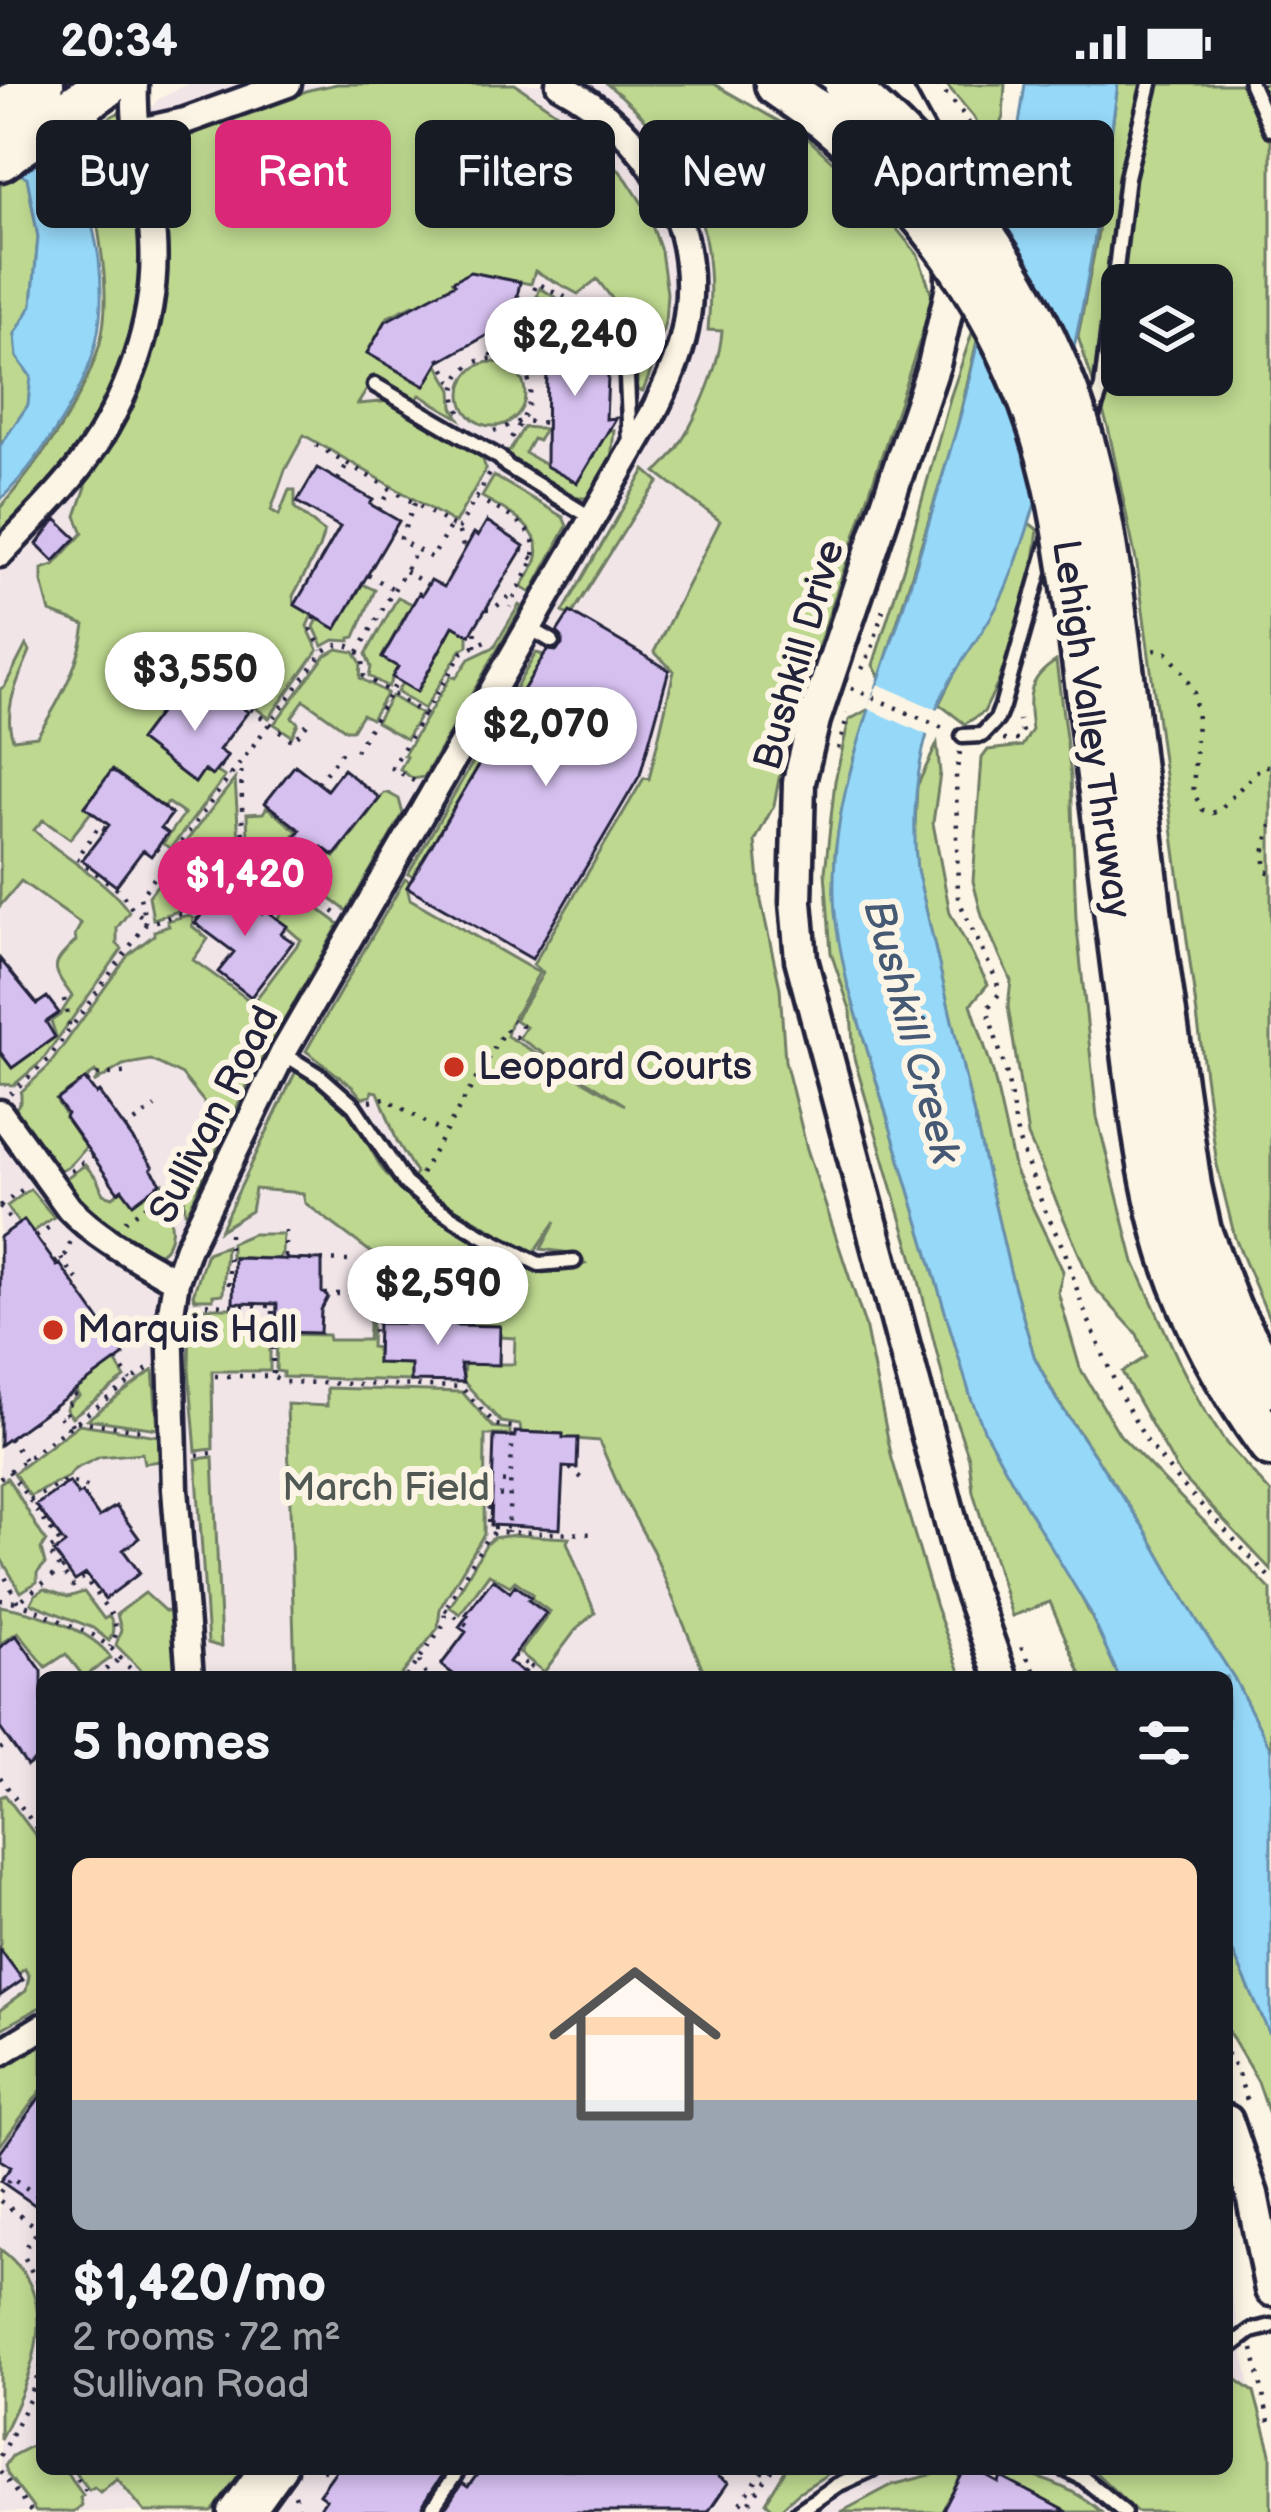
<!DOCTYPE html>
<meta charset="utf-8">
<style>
:root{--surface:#171b24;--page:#20242c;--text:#f1f3f6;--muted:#9ea1a6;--accent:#db2777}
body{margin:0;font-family:"Balsamiq Sans",sans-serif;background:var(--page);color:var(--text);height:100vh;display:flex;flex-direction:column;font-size:45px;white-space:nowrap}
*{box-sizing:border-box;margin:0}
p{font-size:39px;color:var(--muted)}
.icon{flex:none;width:66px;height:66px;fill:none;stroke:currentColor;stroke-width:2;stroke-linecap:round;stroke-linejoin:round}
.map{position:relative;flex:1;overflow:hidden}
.details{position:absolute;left:36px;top:1587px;width:1197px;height:804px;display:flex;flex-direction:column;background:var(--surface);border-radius:18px;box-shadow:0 6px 18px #0003}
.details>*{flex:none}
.top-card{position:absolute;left:36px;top:36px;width:1200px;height:108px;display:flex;gap:24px}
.tools{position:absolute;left:1101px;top:180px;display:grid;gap:24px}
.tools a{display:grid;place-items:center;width:132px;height:132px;border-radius:18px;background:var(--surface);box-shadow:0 6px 18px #0003;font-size:60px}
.price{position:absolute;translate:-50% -102px;padding:0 27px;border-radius:42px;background:#fff;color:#222;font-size:39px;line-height:78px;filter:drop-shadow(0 3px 6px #0008)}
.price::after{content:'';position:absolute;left:50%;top:72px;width:36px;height:27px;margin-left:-18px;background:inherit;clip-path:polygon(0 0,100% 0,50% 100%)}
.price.active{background:var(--accent);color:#fff}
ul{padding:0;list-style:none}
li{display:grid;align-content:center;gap:24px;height:636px;padding:0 36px}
li span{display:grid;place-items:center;height:372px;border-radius:18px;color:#555}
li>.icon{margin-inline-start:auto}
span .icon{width:216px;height:216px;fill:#fffc;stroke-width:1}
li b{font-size:51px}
h2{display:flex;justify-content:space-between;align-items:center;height:144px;padding:0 36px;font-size:51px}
.pill{padding:0 42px;border-radius:18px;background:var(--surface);box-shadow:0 6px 18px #0003;font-size:42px;line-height:108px}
.pill.active{background:var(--accent);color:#fff}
.status{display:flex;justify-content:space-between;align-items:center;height:84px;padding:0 60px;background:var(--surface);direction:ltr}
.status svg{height:33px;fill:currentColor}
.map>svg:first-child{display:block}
</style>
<div class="status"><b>20:34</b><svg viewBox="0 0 49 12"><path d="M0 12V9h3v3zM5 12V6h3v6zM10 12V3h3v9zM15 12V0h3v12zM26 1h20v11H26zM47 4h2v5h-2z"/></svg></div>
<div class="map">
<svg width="1271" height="2428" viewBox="0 0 1271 2428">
<rect width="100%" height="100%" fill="#fcf5e5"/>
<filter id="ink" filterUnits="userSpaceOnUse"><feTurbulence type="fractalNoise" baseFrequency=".00833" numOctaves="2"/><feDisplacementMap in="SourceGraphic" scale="24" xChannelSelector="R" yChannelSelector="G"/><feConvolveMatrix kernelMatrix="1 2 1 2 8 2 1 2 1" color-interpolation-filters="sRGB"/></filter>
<g filter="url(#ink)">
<!-- built -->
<path fill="#f1e5e8" d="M188,0H663L775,53L740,761L773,1007L951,1593H42V2385H1227V2189L1271,2406V2428H0V480L141,275L142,40L157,16Z"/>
<!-- green -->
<path fill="#bed88f" stroke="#707d65" stroke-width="3" fill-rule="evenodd" d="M337,0H515L593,54L627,96L647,127L661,167L667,209L665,238L656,274L643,307L637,306L638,252L635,244L597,195L578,210L535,187L531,200L479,190L466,197H454L455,200L415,223L413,221L388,233L367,269L424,302L438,281L452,306L453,323L459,334L420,311L415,318L374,294L358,320L392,317L481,370L486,385L455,439L304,351L285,386L271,426L279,431L289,406H295V424L324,448L319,464L293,512L295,521L312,531L307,542L318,566L269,634L223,599L195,570L181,566L165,589L169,602L159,617L166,620L139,656L195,698L204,686L212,692L216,687L225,693L171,764L163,760L184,730L168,719L163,724L113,686L85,722L91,728L70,755L43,736L34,746C63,774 107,795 129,828L117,844V860L122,865L41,978L14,1001L0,1000V968L12,984L56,952L51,937L60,931L72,912C51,883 50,882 76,857L75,851L81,840L21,797L0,822V605L5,602L26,561L30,567C19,594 2,626 13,655L37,652C59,619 80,580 85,541L50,528L42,498V485L54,481L83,449L76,432L86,403L79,390L127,308L157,75L172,58L309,6Z
M607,0H714L806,53L871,113L918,171L932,211L923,247L785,663L774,721L755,757L761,817L780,904L785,977L807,1065L865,1241L892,1375L936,1523L962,1593H706L653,1467L622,1410L599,1357L563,1354L562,1350L521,1348L520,1341L501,1338L463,1297L464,1280H514L515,1254L500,1253L499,1242L462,1241L461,1232L457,1230L377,1227L373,1225L377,1221H399L402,1181L384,1178L305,1119L303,1109L255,1105L251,1127L220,1146L296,987L331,1009L352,1032L382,1085L404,1110L519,1177L552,1188L585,1180L570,1169L541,1165L556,1137L533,1170L411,1098L416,1089L397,1057L378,1008L372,1007L371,1012L362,1014L352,1002L306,967L405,795L410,798L407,803L410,815L539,889L510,940L507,952L625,1021L519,954L526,943L515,936L543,889L533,881L644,694L649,695L674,587L654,568L720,437L656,388C687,363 719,287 722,247L708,246C718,142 689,65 607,0Z
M946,0H1005L1003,33L991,63L973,32Z
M1118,0H1271V1239L1235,1154L1217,1081L1137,481L1108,343L1078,253L1097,154ZM1122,201H1212V291H1122Z
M120,28C131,60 134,94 137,128C140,156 143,183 140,211C130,311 64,384 0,456V424C40,377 83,319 100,259C112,213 100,158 93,112C91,98 85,81 86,67C87,46 103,36 120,28Z
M5,85L27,92L38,153L32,221L15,250L17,273L31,293L28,321L0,362V90Z
M540,204L568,221L576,230L541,262L530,253L552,220L537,212Z
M974,243L978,252L956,348L880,594L873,581L904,482L950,314Z
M461 310a32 32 0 1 1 64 0a32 32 0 1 1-64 0Z
M524,343L545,345L538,357L533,355L525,369L577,399L597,366L593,345L614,346L611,376L591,410L587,414H577L507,371Z
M645,386L659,398L636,428L571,532L563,528Z
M494,392L563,433L567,442L531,509L521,503C526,495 533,486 536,477C547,445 503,425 482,413Z
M1029,439L1038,446L1031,499L999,597L984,628L965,640L939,620L957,584L994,527Z
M362,500L375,506L355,553L350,554V557L334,556L323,562L314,543L318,535L336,545Z
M398,513L412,520L382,573L398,583L388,603L369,592L371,583L366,570Z
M519,521L522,523L424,693L413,695L400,685L407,673L404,671L451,592L456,594L469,575L494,563Z
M453,542L468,550V562L461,566L424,625L397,608L402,599L418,607Z
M337,565L354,568L361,579L360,594L387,609L371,635L362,630L352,646H346L304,616L292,633L298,639L292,652L274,640L325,572Z
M536,569L544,571L413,792L408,790Z
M1056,577L1071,692L1076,835L1097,1033L1134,1178L1181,1282L1201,1321L1226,1359L1271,1409V1486L1179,1389L1122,1288L1146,1273L1137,1250L1093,1202L1028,1052L1008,922L1011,897L982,832L973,797L982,674L988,666L1022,662L1032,646C1028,613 1026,596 1056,577Z
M391,612L421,630L406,655L376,638Z
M871,624L853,676L841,730L835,768L834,809L847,898L971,1314C997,1377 1035,1434 1070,1493C1089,1525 1104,1559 1119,1593H1082L1050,1518L1012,1532L973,1408L969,1374L947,1310L917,1189L854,974L851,928L831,869L825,788L835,697L849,636Z
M937,660L940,689L933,739L950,829L988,900L971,920L993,988L1015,1087L1063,1187L1058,1208L1080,1284L1120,1351L1271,1506V1667L1234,1594L1196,1535L1146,1447L1056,1314L1034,1272L1010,1187L917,786L914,760L917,702Z
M235,695L239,756L177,769Z
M384,709H388L399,715L403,730L347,827L313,802L318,794L307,785L314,776L309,771L313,766L318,770L322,765L335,773Z
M267,723L297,747L294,751L296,758L287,770L279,765L272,773L248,755L247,730L263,729Z
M240,766L271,789L265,798L272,803L255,825L222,800L201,827L197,828L196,824Z
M233,767L188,824L153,835L149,812L171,783Z
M299,811L339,840L249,998L187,1129L185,1128L183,1095L206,1048L204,1018L182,991L151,976L123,981L94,999L99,993L95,988L56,1016L86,1063C78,1071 71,1085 58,1086L15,1026L21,1016V1008L48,983L129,870L154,851V847L169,842L167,837L188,831L193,834L192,842L208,855L193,876L253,919L301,856L277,835L285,824L283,821L287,815L293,818Z
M85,1081L97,1095L103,1110L113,1113L122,1105L133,1119L163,1099C166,1124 182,1153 160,1169C119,1165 89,1128 63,1100L66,1094Z
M30,1105L54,1133L33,1148L24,1136L19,1140L7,1122Z
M283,1150L282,1169L278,1175L231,1173V1159L252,1150Z
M226,1162L223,1210L213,1211V1215H195L193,1211L207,1169Z
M194,1224H233V1247L270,1248V1287H212L213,1365L196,1367L189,1286L190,1229Z
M370,1228L372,1231L371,1263L377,1264V1278L411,1280V1297L283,1293V1288L276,1287L277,1250L328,1251L329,1256H368Z
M115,1277L125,1294L72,1333L66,1325L68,1319L79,1312L75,1306Z
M153,1286L158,1345L88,1335Z
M327,1304L462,1308L493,1343L510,1345V1351H485L484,1450L440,1524L438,1544L400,1593H295L287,1320L327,1322Z
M79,1340L158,1352L160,1377L144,1379L142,1369L100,1373L75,1385L68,1393L30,1412L14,1389Z
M213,1373L221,1563L208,1559L196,1375Z
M7,1394C23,1416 30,1434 46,1457L41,1465L45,1480L37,1489V1498L21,1508L0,1473V1399Z
M514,1451L569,1454L567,1458L595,1529L578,1543L544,1588L520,1569L550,1528L531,1514L533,1510L515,1497L510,1502L489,1490L460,1530L450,1523L486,1460L493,1454Z
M44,1505L68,1513L84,1508L104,1535L109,1532C114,1540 114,1549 109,1557L93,1544L31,1519L35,1511Z
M145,1509L165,1527L172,1528L175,1593H148L116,1561L121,1546L117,1530Z
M0,1522C33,1527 92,1545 111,1574L84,1593L66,1570L46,1583L18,1548L0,1560Z
M5,1711L42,1760V1922L1,1945L0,1926L26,1907L29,1892L25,1885L18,1890L0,1873V1713Z
M1227,1855L1271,1953V2036L1258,1998L1227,1945Z
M42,1958V2005L0,2062V1985Z
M0,2165C67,2214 31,2296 0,2355Z
M1227,2289L1254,2308L1271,2369V2428H1137L1092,2385H1227Z
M37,2359H42V2385H64L83,2411L80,2414L82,2421L74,2428H36L8,2391L5,2382L12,2372Z
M73,2385H243L212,2428H145L117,2394L100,2408L94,2403L89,2406Z
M786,2385H836L799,2408L777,2428L766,2418Z
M953,2385H959L957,2390L961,2393L942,2428H841L892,2401Z
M1025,2390C1051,2397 1081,2409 1101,2428H1067L1002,2394Z"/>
<!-- water -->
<path fill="#96d8f8" stroke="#688fac" stroke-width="3" d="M0,0H88C81,37 79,73 86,111C89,132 96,153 99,175C102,201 102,233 96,258C86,308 36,381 0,416V362L28,321L31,293L17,273L15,250L32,221L38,153L27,93L5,85L0,90Z
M1025,0H1118C1097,152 1073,299 1027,446C1018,474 1007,506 992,531C977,557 958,581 944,608C916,662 911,727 917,786L1010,1187L1034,1272L1056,1315L1146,1447L1196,1535L1234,1594L1271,1666V1953L1227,1855V1593H1119L1089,1526L1025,1420L985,1348L971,1314L847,898C841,868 834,838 834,808C832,717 869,627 897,542C918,478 936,414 955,350C967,312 974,272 983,234C999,156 1014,79 1025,0Z"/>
<!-- pier -->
<path fill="#fcf5e5" d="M878,600L942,628L934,654L867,624Z"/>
<!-- building -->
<path fill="#d6c0f0" stroke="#22223b" stroke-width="3" d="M470,188L520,198L514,229H512L508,245L502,243L439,278L425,302L367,269L386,237L455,200L453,197Z
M578,232L609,272L606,335L616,334L577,399L546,382L547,269L541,262Z
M317,384L373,416L370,420L399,437L336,545L295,521L340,443L297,418Z
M56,435L76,454L54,477L37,460Z
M487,437L524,462L470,551L453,542L417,608L392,593L398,583L382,574L419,509L422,511L431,496L444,503L474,449L478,452Z
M570,528L669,586L640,691L532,875L407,803L547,566L556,567L562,561V553L557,548Z
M212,600L248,628L219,666L228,672L212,692L204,686L195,699L139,656L166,620L186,635Z
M295,681L327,706L343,685L380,714L334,772L322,763L318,768L296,751L300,746L265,719Z
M112,686L172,730L161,744L168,749L151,772L143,766L116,802L82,776L109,741L85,723Z
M224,801L262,830L265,826L287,842L281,850L293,858L251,913L218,888L234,868L195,839Z
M0,875L37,920L47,913L59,929L46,938L55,953L12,984L0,968Z
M85,995L96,1010L99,1008L153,1083L151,1085L161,1099L133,1120L122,1105L118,1108L65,1033L67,1030L57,1016Z
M24,1136L57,1182L60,1180L124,1271L0,1361V1153Z
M234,1174L322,1176V1208L328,1213L321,1226L320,1249L276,1248L277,1220L233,1219Z
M424,1235H456V1241L500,1242L499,1281L460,1280L464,1298L411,1297V1280L377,1279L378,1239L425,1240Z
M515,1348L563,1350V1354H578L577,1384L563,1383L560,1445L491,1441L494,1352L515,1353Z
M69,1398L78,1411L82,1409L99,1433L116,1422L139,1454L123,1466L140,1489L105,1515L86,1490L75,1497L65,1483L54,1468L65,1460L36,1421Z
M493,1495L510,1508L515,1501L531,1513L528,1516L546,1529L509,1578L529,1593H457L441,1581L466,1548L459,1543L468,1531L466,1530Z
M16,1551L42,1587V1670L27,1682L0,1644V1563Z
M0,1865L23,1896L0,1912Z
M42,2010V2126L0,2097L11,2083L0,2076V2069Z
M337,2385H443L445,2386L423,2419L422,2428H317L326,2415L319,2410Z
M481,2385H707L728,2399L708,2428H443L462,2399L468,2403Z
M965,2385H973L999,2399L1001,2393L1067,2428H942Z"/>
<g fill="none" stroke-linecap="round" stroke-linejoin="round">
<defs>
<path id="service" d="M1251,0L1271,45
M604,250L621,262L626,272L630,361
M375,301L500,374L507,382L592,434
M1089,340L1102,303L1127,93L1150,0
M530,544L552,557
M963,652L982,651L997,635L1002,622L1051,450
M284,970L321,993L354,1022L405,1099L429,1119L481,1151L539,1180L574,1177
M1227,2265L1251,2247L1271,2242
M1065,2385L1083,2394L1124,2428
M432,2425L459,2385
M798,2428L837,2401L872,2385"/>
<path id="minor" d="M136,48L185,37L288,0
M0,470C27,441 57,413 81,381C128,317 158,236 153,156C150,103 132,54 135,0
M0,1029L69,1124C99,1156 139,1175 176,1197
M190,1593L175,1405L170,1234L176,1197L188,1163L283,969L652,331C666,303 679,276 685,245C705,140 649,49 559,0
M0,1969L42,1943
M231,2428L262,2385
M252,2428L283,2385"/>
<path id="tertiary" d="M892,0L922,55L928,71
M952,169V203L934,281L814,636L799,698L796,818L801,875L966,1495L1001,1593
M1227,2037L1252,2110L1271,2206"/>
<path id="motorway" d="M777,0L825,34
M0,30L42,0
M0,75L108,0
M1124,608L1150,833L1189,1102L1199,1147L1229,1226L1271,1301
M1089,613C1101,710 1114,807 1126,904C1138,994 1145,1088 1173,1175C1196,1243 1229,1303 1271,1361"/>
</defs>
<!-- service casing -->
<use href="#service" stroke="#22223b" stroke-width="21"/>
<!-- minor casing -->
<use href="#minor" stroke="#22223b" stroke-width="33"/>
<!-- tertiary casing -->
<use href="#tertiary" stroke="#22223b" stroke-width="39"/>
<!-- motorway casing -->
<use href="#motorway" stroke="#22223b" stroke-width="51"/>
<!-- path -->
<path stroke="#22223b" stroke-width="4.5" stroke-dasharray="3 9" stroke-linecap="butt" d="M937,0C970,35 984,55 989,104
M517,212L544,222L524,255
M530,217L537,199L567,214L592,237
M491,245L492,273
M493,248C516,248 532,258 545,276
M439,274L451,296L457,299
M525,292L545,276H549
M460,328C432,260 548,256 528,322C524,335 516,346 509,357
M494,347L521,337L550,339
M316,361L458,445L464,466
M338,396L347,380
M476,414C496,425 540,442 534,471C531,487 516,506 510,523
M415,419L400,456L432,474L451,441
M379,426L391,405
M458,445L491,388
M521,466L534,475
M405,487L428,501
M368,491L394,505
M486,525H493L515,508
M315,533L311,545L322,566
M475,563L476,540
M1154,566L1167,569L1182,587L1194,609L1197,635L1193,708L1203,726L1213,729L1221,724L1262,682H1271
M358,568L417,466
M862,585L872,565L884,522
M851,604L945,645
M190,629L186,626L210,594L293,657L312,634
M1003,656H1019L1022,648L1019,636
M838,665L848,630
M356,667L398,596
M960,668L956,690L958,815L997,897L999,910L987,925L1007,991L1018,1055L1043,1122L1065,1168L1082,1221L1120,1310L1146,1356L1176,1394L1271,1495
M220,683L231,691
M414,697L392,684L424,630
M318,699L347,661
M1271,741L1264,769L1266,787L1271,789
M105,745L100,741L76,774L120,807L133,826L145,835
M156,765L169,775L243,760L338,831
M279,786L303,756
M192,824L195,835H198
M271,830L294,798
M146,840L140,813L323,568C338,557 354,558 363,575L364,592L424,630L463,568L492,554
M64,915L70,945
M87,998L98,991L131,988
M10,1010L47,977L146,840L190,827L243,760L241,678
M370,1017L385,1014L444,1049
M125,1045L155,1023
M71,1087L92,1071
M421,1090L505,945L516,953L522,942L512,936
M0,1122L26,1103
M0,1122L15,1143
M125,1137L174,1102
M229,1150V1205H234
M36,1152L51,1142
M285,1173V1140
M61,1174L76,1194L84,1198
M285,1175L349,1177
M55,1179L66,1170L71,1156
M324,1210H360
M360,1215L374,1229V1254H377
M194,1220L273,1222V1292
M374,1229L458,1232L460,1241
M111,1253L133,1238
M116,1276L131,1297
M215,1292H273L283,1298L461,1303L496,1341L513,1343L508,1448
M52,1323L68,1344
M77,1337L148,1347
M72,1341L64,1324L76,1313L73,1307
M9,1354L25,1376
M197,1371L213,1369
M570,1384L583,1395
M9,1387L60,1459L48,1467L73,1502L84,1493L113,1533L117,1548L110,1563
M0,1394L149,1284
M490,1397L513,1398
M30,1416L66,1397L93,1405
M508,1443H489L490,1411L510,1412
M0,1483L18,1518L93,1551L110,1563L138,1593
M0,1516L18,1518L65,1483
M445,1525L470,1543
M1021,1563L1038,1593
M514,1571L529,1582L521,1593
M419,1577L427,1593
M530,1582L545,1593
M96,1593L121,1574
M407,1593L444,1540L445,1525L488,1452L496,1448L596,1450
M0,1665L10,1658
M32,1678L42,1692
M0,1693L42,1752
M1227,1969L1237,1987L1249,2022
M0,2108L11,2093L42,2115
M0,2117L42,2147
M27,2162L42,2141
M25,2174L42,2208
M1253,2265L1271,2347
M0,2372L29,2316L42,2280
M70,2385L87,2408
M323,2385L332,2392
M0,2387L31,2428
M295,2411L300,2428
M743,2428L738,2424L764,2385
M743,2428L773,2385
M759,2428L763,2424"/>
<!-- service -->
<use href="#service" stroke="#fcf5e5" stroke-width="12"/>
<!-- minor -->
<use href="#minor" stroke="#fcf5e5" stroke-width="24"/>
<!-- tertiary -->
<use href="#tertiary" stroke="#fcf5e5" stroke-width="30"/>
<!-- motorway -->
<use href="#motorway" stroke="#fcf5e5" stroke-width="42"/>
<defs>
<path id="motorway-bridge" d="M847,5C968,106 1056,237 1091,392C1107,463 1115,536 1124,608
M825,34C939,128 1021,252 1055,397C1071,468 1079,541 1089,613"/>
</defs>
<!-- motorway-bridge casing -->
<use href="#motorway-bridge" stroke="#22223b" stroke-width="51" stroke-linecap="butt"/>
<!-- motorway-bridge -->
<use href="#motorway-bridge" stroke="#fcf5e5" stroke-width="42"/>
</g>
</g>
<!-- markers -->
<g fill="#c8321e" stroke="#fcf5e5" stroke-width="4.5">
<circle cx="454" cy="983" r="12"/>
<circle cx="53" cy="1246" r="12"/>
</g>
<g text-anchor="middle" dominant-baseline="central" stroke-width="12" stroke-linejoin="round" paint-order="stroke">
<!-- street labels -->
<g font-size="39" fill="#22223b" stroke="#fcf5e5">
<text transform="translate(800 571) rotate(-74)">Bushkill Drive</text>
<text transform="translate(1091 645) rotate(82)">Lehigh Valley Thruway</text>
<text transform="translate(215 1031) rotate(-63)">Sullivan Road</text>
</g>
<!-- poi labels -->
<g font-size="39" fill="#22223b" stroke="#fcf5e5" text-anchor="start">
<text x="478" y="983">Leopard Courts</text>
<text x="77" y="1246">Marquis Hall</text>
</g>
<!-- park labels -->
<g font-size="39" fill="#515954" stroke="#fcf5e5">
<text x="386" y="1404">March Field</text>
</g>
<!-- water labels -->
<g font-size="42" font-style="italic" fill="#455974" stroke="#fcf5e5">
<text transform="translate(911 948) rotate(75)">Bushkill Creek</text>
</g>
</g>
</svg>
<div class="tools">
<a><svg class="icon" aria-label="layers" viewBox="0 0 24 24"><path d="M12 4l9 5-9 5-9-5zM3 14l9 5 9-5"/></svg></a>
</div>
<b class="price" style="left:575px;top:315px">$2,240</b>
<b class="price" style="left:195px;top:650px">$3,550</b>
<b class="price" style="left:546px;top:705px">$2,070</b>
<b class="price active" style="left:245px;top:855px">$1,420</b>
<b class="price" style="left:438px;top:1264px">$2,590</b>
<div class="top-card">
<a class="pill">Buy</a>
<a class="pill active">Rent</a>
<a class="pill">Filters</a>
<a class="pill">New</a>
<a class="pill">Apartment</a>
</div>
<section class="details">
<h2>5 homes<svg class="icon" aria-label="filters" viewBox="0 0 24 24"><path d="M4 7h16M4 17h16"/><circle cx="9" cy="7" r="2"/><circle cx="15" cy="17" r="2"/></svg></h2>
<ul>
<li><span style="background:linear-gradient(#ffd9b3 65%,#9aa5b1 0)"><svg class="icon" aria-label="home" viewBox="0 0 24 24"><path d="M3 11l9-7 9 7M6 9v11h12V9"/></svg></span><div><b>$1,420/mo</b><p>2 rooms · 72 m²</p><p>Sullivan Road</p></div></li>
</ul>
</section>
</div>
